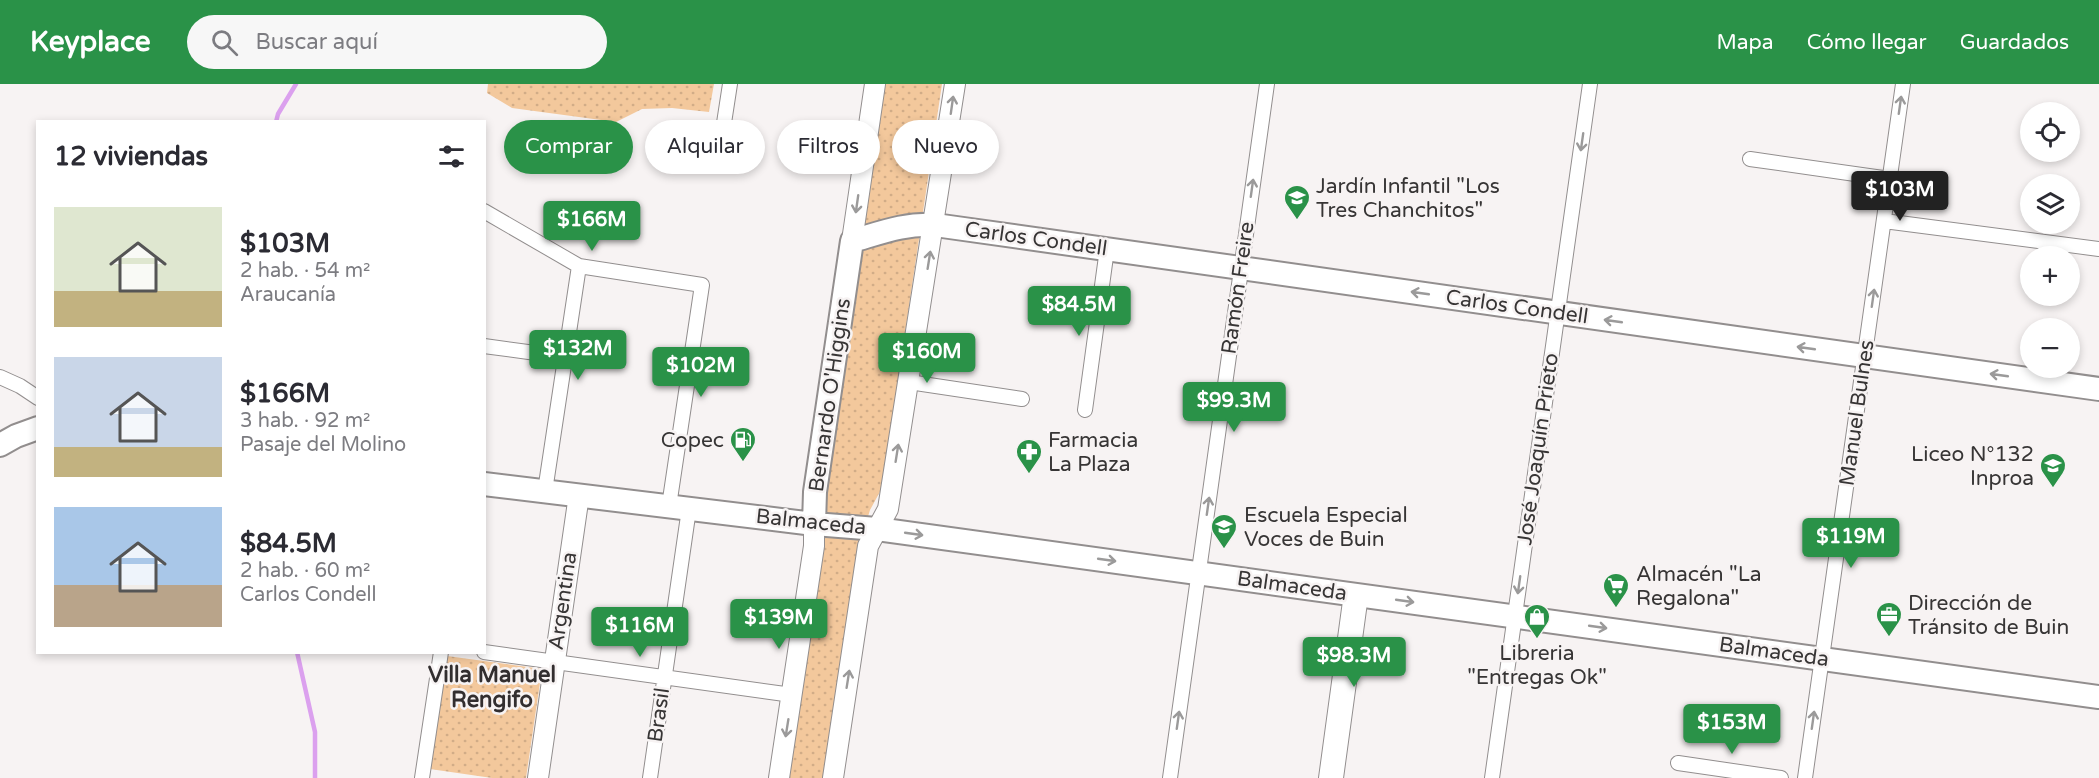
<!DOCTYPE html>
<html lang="es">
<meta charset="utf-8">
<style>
:root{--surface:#fff;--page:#f7f7f7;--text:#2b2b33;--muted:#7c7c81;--accent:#2a9248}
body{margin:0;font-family:"Varela Round",sans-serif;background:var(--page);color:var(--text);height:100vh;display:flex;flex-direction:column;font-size:22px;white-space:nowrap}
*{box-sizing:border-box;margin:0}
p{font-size:20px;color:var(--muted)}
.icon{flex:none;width:33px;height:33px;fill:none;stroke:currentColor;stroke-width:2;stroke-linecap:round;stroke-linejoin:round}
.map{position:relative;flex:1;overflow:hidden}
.drawer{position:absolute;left:36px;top:36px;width:450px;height:534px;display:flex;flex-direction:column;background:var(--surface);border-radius:0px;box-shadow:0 3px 9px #0003}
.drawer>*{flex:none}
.guide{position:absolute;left:504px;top:36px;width:570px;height:54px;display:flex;gap:12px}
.controls{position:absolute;left:2020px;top:18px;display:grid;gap:12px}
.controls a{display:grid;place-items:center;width:60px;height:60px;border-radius:50%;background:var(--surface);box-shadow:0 3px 9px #0003;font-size:30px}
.price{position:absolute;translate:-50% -51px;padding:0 14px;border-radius:6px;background:var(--accent);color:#fff;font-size:20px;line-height:39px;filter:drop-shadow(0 2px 3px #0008)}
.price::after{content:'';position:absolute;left:50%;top:36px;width:18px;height:14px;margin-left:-9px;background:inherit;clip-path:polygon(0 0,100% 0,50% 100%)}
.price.on{background:#222;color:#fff}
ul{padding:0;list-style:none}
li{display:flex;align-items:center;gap:18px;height:150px;padding:0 18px}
li span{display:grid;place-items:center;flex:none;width:168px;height:120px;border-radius:0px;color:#555}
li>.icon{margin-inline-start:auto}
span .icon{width:72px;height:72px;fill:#fffc;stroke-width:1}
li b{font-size:26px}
h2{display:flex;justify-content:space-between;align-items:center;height:72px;padding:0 18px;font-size:26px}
.pill{padding:0 21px;border-radius:27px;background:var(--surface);box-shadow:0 3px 9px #0003;font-size:21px;line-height:54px}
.pill.on{background:var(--accent);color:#fff}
header{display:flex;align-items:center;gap:36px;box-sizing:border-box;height:84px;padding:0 30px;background:var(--accent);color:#fff}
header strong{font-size:28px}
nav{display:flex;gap:33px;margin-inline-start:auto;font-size:21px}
.search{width:420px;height:54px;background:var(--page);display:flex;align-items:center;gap:15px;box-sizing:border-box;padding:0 21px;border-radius:33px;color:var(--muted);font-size:22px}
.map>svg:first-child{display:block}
</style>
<header>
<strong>Keyplace</strong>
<div class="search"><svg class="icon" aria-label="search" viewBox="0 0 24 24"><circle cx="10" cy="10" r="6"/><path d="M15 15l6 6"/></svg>Buscar aquí</div>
<nav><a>Mapa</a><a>Cómo llegar</a><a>Guardados</a></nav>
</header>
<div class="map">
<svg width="2099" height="694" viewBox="0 0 2099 694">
<defs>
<pattern id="park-dots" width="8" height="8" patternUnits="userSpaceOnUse" patternTransform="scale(1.5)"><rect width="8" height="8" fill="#f3c89c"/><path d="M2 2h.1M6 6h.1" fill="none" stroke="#d1ac87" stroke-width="1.8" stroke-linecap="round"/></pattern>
</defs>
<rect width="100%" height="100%" fill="#f7f3f3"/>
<!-- park -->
<path fill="url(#park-dots)" d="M488,0H714L709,28L672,24L642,25L616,38L512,24L487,9Z
M883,0H942L882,404L870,426L857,468L824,694H786Z
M447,572L542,585L526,694H492L430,685Z"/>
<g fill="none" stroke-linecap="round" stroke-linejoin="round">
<!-- stream -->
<path stroke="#dba0ee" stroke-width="4.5" d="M276,38L278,30L296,0
M297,568L315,648V694"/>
<defs>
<path id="street" d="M1750,75L1890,95
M718,78L730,0
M484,127L579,182L702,201L669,422
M1884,137L2099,165
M484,262L565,273
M0,293L20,302L38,314
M909,298L1022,315
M1085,326L1107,165
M545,407L579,182
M484,568L792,611
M1678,679L1781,694
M422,694L441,568
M650,694L689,425
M1170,694L1267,0
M1326,694L1351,510
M1336,694L1361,511
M1492,694L1590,0
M1805,694L1903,0"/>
<path id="secondary" d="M852,157L875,0
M538,694L579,411
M779,694L814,462V440
M833,694L868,462L888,425L955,0"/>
<path id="primary" d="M0,361L16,352L38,344
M484,400L814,440L877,445L2099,613
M814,440L815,408L852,157C880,149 905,139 935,141L2099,305"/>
</defs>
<!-- street casing -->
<use href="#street" stroke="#928e8e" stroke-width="16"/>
<!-- secondary casing -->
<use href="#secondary" stroke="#928e8e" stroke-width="22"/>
<!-- primary casing -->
<use href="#primary" stroke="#928e8e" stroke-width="26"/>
<!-- street -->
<use href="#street" stroke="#fff" stroke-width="14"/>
<!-- secondary -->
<use href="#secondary" stroke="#fff" stroke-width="20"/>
<!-- primary -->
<use href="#primary" stroke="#fff" stroke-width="22"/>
</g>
<!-- one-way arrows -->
<defs><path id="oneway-shaft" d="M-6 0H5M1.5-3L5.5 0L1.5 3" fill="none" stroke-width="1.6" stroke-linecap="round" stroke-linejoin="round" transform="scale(1.5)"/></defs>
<g stroke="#9b9a9a">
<use href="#oneway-shaft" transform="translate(952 21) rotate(-82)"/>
<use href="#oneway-shaft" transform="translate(1900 21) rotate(-82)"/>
<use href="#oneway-shaft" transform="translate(1582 58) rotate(98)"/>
<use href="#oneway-shaft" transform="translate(1252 104) rotate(-82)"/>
<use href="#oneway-shaft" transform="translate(857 120) rotate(98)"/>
<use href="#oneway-shaft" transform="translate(929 176) rotate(-81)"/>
<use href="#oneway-shaft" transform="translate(1420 209) rotate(-172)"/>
<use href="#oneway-shaft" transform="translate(1873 214) rotate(-82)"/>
<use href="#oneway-shaft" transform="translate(1613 237) rotate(-172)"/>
<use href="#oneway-shaft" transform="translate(1806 264) rotate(-172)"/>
<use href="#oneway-shaft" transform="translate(1999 291) rotate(-172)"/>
<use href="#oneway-shaft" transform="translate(897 369) rotate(-81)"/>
<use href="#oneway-shaft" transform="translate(1208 422) rotate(-82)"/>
<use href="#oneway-shaft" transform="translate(914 450) rotate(8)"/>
<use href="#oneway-shaft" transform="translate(1107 476) rotate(8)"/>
<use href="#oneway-shaft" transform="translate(1519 501) rotate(98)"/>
<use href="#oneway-shaft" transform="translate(1405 517) rotate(8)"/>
<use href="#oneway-shaft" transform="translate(1598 543) rotate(8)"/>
<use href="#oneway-shaft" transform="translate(848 595) rotate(-81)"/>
<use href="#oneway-shaft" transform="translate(1178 636) rotate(-82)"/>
<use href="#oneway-shaft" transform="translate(1813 636) rotate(-82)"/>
<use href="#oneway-shaft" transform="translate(787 644) rotate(99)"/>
</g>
<!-- icons -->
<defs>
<symbol id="school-pin" viewBox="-11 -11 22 30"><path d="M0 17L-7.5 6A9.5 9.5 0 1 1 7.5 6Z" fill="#2a9248" stroke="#f7f3f3"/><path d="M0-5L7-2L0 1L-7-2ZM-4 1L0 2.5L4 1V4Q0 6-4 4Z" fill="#fff"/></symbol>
<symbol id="fuel-pin" viewBox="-11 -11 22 30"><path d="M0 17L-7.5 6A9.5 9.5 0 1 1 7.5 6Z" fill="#2a9248" stroke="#f7f3f3"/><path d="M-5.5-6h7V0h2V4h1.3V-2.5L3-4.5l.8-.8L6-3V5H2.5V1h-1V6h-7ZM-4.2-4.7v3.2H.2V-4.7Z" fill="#fff"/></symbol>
<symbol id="pharmacy-pin" viewBox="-11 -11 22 30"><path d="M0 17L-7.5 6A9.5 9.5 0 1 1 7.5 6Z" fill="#2a9248" stroke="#f7f3f3"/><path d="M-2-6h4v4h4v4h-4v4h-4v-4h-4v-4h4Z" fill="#fff"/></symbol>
<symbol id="supermarket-pin" viewBox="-11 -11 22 30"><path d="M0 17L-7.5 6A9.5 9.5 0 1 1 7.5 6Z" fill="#2a9248" stroke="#f7f3f3"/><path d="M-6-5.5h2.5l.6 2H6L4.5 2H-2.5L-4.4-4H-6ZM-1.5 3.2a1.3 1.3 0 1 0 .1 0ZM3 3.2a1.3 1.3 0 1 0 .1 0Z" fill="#fff"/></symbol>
<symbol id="office-pin" viewBox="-11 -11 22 30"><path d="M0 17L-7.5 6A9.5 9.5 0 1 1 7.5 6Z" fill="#2a9248" stroke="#f7f3f3"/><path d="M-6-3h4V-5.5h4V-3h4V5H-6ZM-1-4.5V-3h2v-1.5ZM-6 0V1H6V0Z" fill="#fff"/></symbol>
<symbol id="shop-pin" viewBox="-11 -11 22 30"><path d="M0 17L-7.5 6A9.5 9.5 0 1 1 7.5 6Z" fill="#2a9248" stroke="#f7f3f3"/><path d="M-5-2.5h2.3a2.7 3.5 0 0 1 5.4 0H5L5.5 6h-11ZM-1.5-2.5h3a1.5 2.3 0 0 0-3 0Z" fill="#fff"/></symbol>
</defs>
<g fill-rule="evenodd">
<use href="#school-pin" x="1282" y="99" width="30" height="40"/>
<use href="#fuel-pin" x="728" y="341" width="30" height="40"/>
<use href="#pharmacy-pin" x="1014" y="353" width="30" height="40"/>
<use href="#school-pin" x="2038" y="367" width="30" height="40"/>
<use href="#school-pin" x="1209" y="428" width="30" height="40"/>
<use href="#supermarket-pin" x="1601" y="487" width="30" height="40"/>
<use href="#office-pin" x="1874" y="516" width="30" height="40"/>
<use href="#shop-pin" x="1522" y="518" width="30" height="40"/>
</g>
<g text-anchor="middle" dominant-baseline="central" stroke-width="5" stroke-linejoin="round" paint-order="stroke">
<!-- poi labels -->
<g font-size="21" fill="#373535" stroke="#f7f3f3" text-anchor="start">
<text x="1316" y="102">Jardín Infantil "Los<tspan x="1316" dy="24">Tres Chanchitos"</tspan></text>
<text x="724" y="356" text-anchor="end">Copec</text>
<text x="1048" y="356">Farmacia<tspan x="1048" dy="24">La Plaza</tspan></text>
<text x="2034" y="370" text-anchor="end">Liceo N°132<tspan x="2034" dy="24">Inproa</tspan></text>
<text x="1244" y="431">Escuela Especial<tspan x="1244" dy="24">Voces de Buin</tspan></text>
<text x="1636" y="490">Almacén "La<tspan x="1636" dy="24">Regalona"</tspan></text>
<text x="1908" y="519">Dirección de<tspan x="1908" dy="24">Tránsito de Buin</tspan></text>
<text x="1537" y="569" text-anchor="middle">Libreria<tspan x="1537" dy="24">"Entregas Ok"</tspan></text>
</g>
<!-- street labels -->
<g font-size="21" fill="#373535" stroke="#f7f3f3">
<text transform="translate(1036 155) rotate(8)">Carlos Condell</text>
<text transform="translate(1238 204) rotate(-82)">Ramón Freire</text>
<text transform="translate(1517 223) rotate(8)">Carlos Condell</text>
<text transform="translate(830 311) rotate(-82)">Bernardo O'Higgins</text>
<text transform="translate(1857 329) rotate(-82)">Manuel Bulnes</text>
<text transform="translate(1538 365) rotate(-82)">José Joaquín Prieto</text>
<text transform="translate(811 438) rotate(6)">Balmaceda</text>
<text transform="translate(1292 502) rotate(8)">Balmaceda</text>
<text transform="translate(563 517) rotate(-82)">Argentina</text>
<text transform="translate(1774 568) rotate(8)">Balmaceda</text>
<text transform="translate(659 631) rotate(-82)">Brasil</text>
</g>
<!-- neighbourhood labels -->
<g font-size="22" font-weight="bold" fill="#322e2f" stroke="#f7f3f3">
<text x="492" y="591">Villa Manuel<tspan x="492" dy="25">Rengifo</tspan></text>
</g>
</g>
</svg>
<div class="controls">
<a><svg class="icon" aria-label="locate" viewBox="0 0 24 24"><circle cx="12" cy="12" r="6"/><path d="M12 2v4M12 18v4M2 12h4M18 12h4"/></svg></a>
<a><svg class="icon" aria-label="layers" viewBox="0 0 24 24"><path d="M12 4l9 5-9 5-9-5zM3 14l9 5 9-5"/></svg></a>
<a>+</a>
<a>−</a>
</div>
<b class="price on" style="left:1900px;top:138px">$103M</b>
<b class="price" style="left:592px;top:168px">$166M</b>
<b class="price" style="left:1079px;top:253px">$84.5M</b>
<b class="price" style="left:578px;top:297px">$132M</b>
<b class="price" style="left:927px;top:300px">$160M</b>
<b class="price" style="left:701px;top:314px">$102M</b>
<b class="price" style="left:1234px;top:349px">$99.3M</b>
<b class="price" style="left:1851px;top:485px">$119M</b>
<b class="price" style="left:779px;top:566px">$139M</b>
<b class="price" style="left:640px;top:574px">$116M</b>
<b class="price" style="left:1354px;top:604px">$98.3M</b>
<b class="price" style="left:1732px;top:671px">$153M</b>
<div class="guide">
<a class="pill on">Comprar</a>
<a class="pill">Alquilar</a>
<a class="pill">Filtros</a>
<a class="pill">Nuevo</a>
</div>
<section class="drawer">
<h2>12 viviendas<svg class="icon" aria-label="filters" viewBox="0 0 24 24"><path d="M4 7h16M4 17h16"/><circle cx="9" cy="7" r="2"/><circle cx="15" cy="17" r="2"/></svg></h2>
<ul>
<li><span style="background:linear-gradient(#dfe7d0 70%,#c2b280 0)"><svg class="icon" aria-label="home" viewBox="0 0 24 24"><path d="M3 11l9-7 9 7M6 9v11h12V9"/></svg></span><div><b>$103M</b><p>2 hab. · 54 m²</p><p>Araucanía</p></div></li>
<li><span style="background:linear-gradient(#c9d6e8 75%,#c2b280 0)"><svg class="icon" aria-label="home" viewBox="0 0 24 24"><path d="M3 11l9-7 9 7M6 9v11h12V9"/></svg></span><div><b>$166M</b><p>3 hab. · 92 m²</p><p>Pasaje del Molino</p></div></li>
<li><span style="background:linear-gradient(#a9c7e8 65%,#b9a48a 0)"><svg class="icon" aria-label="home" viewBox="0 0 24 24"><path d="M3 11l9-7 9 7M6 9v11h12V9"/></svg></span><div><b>$84.5M</b><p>2 hab. · 60 m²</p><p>Carlos Condell</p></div></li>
</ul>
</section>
</div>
